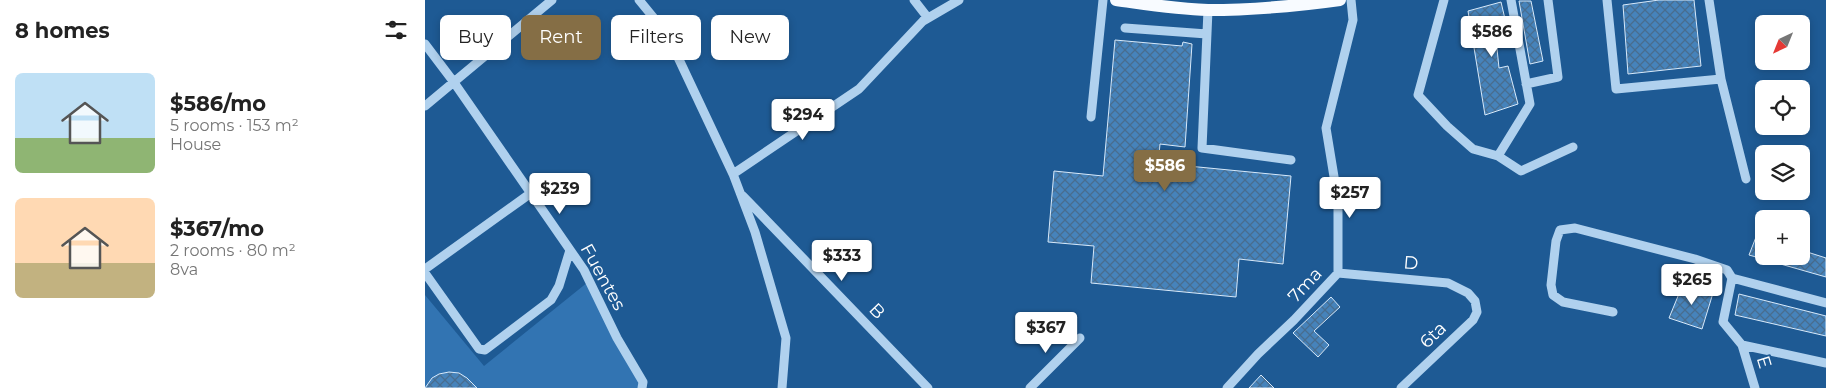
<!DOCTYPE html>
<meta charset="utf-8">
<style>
:root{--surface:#fff;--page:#f6f6f6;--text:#222;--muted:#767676;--accent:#856e45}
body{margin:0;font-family:Montserrat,sans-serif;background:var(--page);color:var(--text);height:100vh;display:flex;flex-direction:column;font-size:19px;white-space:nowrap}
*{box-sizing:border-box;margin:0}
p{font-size:16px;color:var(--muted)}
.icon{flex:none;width:28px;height:28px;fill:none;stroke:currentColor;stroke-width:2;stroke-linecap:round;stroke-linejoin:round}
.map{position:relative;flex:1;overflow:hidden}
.sheet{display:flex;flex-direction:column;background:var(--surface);width:425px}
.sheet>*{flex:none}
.top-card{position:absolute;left:15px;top:15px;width:475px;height:45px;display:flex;gap:10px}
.needle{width:32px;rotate:223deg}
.tools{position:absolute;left:1330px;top:15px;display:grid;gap:10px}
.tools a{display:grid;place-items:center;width:55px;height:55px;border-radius:8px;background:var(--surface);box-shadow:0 2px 8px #0003;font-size:25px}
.price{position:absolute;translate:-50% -42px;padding:0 11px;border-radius:5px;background:#fff;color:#222;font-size:16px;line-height:32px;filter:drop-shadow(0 1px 2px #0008)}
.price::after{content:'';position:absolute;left:50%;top:30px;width:15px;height:11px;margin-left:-8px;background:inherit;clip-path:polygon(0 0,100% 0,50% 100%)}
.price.active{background:var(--accent);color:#fff}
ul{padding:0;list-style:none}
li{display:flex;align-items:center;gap:15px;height:125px;padding:0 15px}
li span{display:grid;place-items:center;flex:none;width:140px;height:100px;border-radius:8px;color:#555}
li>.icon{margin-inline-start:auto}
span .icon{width:60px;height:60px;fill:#fffc;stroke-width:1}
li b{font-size:21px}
h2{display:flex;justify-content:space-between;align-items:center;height:60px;padding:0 15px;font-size:21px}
.chip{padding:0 18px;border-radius:8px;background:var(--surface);box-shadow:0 2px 8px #0003;font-size:18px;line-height:45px}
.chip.active{background:var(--accent);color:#fff}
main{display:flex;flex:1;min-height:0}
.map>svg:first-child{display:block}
</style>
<main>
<section class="sheet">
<h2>8 homes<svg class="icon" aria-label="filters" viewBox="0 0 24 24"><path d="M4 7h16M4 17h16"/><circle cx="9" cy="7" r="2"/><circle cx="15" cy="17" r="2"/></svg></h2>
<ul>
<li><span style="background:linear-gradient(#bfe0f5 65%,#8fb573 0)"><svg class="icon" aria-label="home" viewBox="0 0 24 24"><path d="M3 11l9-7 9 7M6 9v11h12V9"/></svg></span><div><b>$586/mo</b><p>5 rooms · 153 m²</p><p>House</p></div></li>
<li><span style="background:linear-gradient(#ffd9b3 65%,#c2b280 0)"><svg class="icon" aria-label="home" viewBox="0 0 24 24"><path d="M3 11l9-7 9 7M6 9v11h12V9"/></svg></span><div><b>$367/mo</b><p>2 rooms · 80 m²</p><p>8va</p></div></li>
</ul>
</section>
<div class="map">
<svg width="1401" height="388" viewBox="0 0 1401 388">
<defs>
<pattern id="building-cross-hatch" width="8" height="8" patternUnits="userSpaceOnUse" patternTransform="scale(1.25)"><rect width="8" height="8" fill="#4683bb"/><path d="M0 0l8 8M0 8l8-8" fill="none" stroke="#486d8f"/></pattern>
</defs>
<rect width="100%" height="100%" fill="#1e5a94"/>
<!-- grass -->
<path fill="#3274b2" d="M163,282L217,388H0V295L59,366Z"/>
<!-- building -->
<path fill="url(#building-cross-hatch)" stroke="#d7e9fa" d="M1234,0H1269L1276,66L1203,74L1198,5Z
M1094,1H1106L1118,61L1105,64Z
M1076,2L1084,36L1071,39L1074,68L1083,66L1093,104L1060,115L1043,11Z
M690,40L757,46L758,42L767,44L760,147L735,144L732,177L762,180L763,166L866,176L858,264L814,259L811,297L666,283L669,246L623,242L629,171L678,176Z
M1331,237L1339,240V256H1376V250L1401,258V277L1324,255Z
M1258,284L1288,293L1277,329L1244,318Z
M1314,294L1401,316V336L1310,315Z
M906,297L915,307L889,331L904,345L893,357L868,333Z
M24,372L34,373L42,378L52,388H0L7,378L14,374Z
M836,375L849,388H824Z"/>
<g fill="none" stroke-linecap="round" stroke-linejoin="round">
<!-- minor -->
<path stroke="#b0d1ee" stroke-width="9" d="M214,0L242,34L308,174L330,232L361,338L357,388
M489,0L503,18
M1019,0L993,95L1022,126L1048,149L1073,156L1105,104L1086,0
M1182,0L1191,89L1296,79L1321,179
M1284,0L1296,79
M783,10L777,148L866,160
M700,28L782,34
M0,44L28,81L159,270L192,338L218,382L217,388
M1101,84L1133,77L1123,0
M0,106L127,0
M666,117L678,0
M1073,156L1096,171L1148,147
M308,174L434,89L498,21L534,0
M318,196L503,388
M0,269L106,193
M0,273L54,349L60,350L126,300L134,286L145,250
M913,273L1023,283L1043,293L1050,301L1052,312L1048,320L976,388
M1307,278L1401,303
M1188,312L1138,302L1128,295L1126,285L1131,241L1135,230L1150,228L1270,259L1302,270L1307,278L1298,322L1317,345L1401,363
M1317,345L1330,388
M605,388L655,338
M802,388L833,354L869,320L913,273V201L901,128L928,20L926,0"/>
<!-- major -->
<path stroke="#f8fbff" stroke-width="12" d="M691,0C721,4 752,9 783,10C827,10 872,6 915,0"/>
</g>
<g text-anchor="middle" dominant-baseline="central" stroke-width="4" stroke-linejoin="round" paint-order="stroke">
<!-- street labels -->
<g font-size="18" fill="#fff" stroke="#1e5a94">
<text transform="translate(986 263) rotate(5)">D</text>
<text transform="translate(178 277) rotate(61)">Fuentes</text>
<text transform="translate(880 285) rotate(-47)">7ma</text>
<text transform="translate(452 311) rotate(46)">B</text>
<text transform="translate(1008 335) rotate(-44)">6ta</text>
<text transform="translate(1339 362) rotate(73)">E</text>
</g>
</g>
</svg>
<div class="tools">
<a><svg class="needle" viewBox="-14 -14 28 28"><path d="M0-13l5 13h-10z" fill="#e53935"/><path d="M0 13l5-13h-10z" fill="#767676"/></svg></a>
<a><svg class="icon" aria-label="locate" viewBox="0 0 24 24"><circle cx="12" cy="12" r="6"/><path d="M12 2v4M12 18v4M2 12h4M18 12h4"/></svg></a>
<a><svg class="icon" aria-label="layers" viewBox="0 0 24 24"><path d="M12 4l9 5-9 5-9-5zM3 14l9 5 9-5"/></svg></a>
<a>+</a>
</div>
<b class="price" style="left:1067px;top:58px">$586</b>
<b class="price" style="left:378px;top:141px">$294</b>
<b class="price active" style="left:740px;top:192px">$586</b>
<b class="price" style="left:135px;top:215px">$239</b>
<b class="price" style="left:925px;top:219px">$257</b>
<b class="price" style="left:417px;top:282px">$333</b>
<b class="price" style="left:1267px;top:306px">$265</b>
<b class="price" style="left:621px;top:354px">$367</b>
<div class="top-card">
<a class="chip">Buy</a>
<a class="chip active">Rent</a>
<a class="chip">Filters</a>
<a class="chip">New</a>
</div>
</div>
</main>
